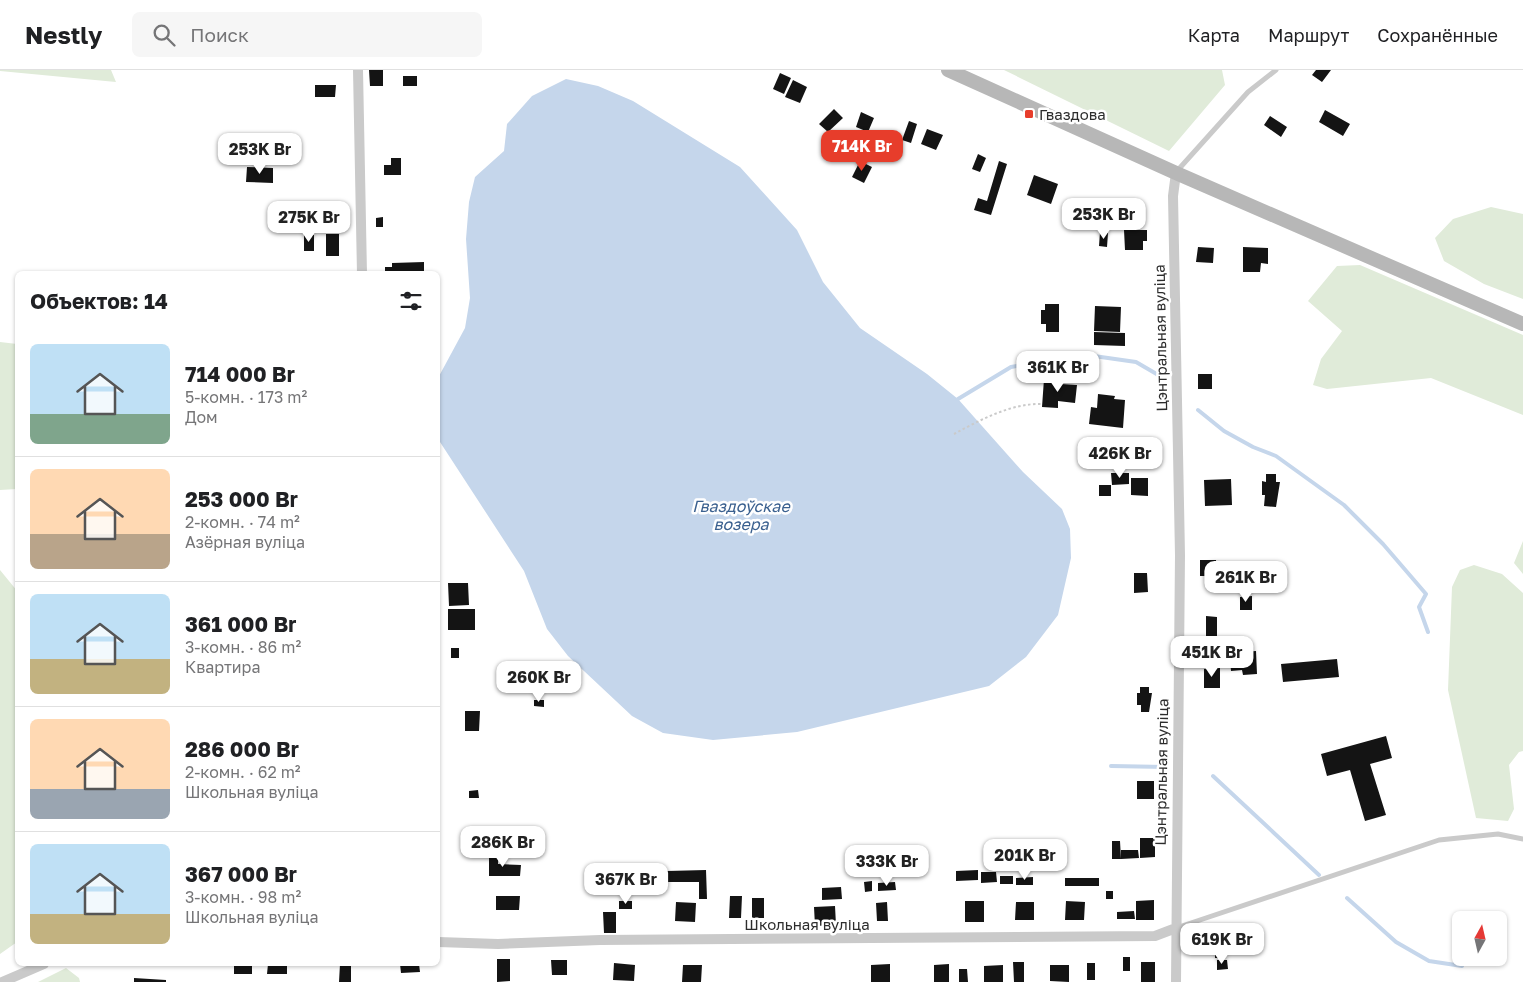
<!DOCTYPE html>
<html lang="ru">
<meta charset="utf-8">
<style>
:root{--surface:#fff;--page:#f6f6f6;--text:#202124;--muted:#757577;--line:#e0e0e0;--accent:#e73d2b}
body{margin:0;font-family:"Golos Text",sans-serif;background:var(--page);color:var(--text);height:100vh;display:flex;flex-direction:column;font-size:19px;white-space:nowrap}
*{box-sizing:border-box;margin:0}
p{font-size:16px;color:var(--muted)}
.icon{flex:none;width:28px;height:28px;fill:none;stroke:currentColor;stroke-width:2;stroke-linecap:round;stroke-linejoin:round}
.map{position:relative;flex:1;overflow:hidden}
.side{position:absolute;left:15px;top:201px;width:425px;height:695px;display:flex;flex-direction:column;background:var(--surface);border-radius:8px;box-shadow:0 1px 4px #0004}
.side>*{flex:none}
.needle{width:32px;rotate:8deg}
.buttons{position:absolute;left:1452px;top:841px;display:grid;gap:10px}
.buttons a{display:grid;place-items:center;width:55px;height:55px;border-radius:8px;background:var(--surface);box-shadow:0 1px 4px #0004;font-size:25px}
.price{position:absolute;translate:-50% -42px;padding:0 11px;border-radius:10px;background:#fff;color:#222;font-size:16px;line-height:32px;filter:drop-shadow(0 1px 2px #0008)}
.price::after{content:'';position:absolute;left:50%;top:30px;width:15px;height:11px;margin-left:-8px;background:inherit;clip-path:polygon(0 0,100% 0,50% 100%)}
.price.active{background:var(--accent);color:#fff}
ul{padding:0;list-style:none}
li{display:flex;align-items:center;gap:15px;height:125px;padding:0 15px}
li+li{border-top:1px solid var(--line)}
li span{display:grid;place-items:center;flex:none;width:140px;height:100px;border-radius:8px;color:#555}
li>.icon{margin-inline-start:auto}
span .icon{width:60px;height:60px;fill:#fffc;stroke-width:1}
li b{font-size:21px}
h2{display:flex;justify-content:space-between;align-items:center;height:60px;padding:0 15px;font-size:21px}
header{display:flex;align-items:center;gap:30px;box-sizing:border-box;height:70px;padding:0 25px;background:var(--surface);border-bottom:1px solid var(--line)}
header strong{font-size:24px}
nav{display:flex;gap:28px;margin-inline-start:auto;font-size:18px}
.search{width:350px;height:45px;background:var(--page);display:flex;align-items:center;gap:12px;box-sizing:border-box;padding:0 18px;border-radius:8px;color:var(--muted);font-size:19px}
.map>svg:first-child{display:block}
</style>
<header>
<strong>Nestly</strong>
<div class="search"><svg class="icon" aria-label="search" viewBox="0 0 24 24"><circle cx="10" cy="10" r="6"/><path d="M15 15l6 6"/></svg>Поиск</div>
<nav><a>Карта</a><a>Маршрут</a><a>Сохранённые</a></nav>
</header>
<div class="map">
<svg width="1523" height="912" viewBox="0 0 1523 912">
<rect width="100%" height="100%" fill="#fff"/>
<!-- green -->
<path fill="#e0ebd9" d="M0,0H111L116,12L0,1Z
M1004,0H1222L1225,15L1169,81Z
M1491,137L1523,144V229L1484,214L1444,191L1435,168L1453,149Z
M1360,195L1523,265V345L1431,308L1327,319L1313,315L1321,289L1342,261L1308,231L1337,196Z
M0,272L17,274V419L0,420Z
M1523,471V504L1514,493Z
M1474,495L1502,504L1523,523V681L1519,682L1509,695L1514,739L1508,751L1476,748L1448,620L1452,517L1460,500Z
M0,500L18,522L17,872L0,884Z
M66,898L79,908L80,912H38Z"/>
<!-- water -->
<path fill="#c5d6eb" d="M566,9L598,16L633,31L740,97L797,160L823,212L860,258L927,304L958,329L1023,402L1062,439L1070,459L1071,488L1058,545L1026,587L989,616L797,662L713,670L663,663L632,646L568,586L547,559L524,501L440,372L438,364V308L465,258L470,228L466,169L469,132L475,107L504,81L507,54L532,26Z"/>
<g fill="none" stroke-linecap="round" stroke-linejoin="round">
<!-- stream -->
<path stroke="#c5d6eb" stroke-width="4" d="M958,329L1011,297L1080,284L1136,292L1160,306
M1198,340L1224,361L1253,377L1276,386L1344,435L1383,474L1426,524L1419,537L1428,562
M1111,696L1166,697
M1213,706L1319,805
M1347,828L1396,872L1429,891L1462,896"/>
</g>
<!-- building -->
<path fill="#141414" d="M369,0H383V16H370Z
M1316,0H1331L1322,12L1312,5Z
M780,3L791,8L784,24L773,19Z
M403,6H417V16H403Z
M793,10L807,17L800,33L785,27Z
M315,15H336L335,27H315Z
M834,39L843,48L828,62L819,54Z
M1325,40L1350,54L1343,66L1319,52Z
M861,42L874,48L868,62L856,57Z
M1270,46L1287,57L1281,67L1264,55Z
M909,51L917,54L911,73L902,70Z
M927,59L943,65L936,80L921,74Z
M978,84L986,88L980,102L972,99Z
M391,88H401V105H384V95H391Z
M860,91L872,97L864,113L852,107Z
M999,91L1007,94L991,145L974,140L978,128L987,131Z
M247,97L273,98V113L246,112Z
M1034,105L1058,114L1051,134L1027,125Z
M383,147V157H376V148Z
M1113,149L1121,150V160H1112Z
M1124,160H1147V171H1143V180H1125Z
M1100,162L1108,163L1107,177L1099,176Z
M326,164H339V186H326Z
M304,165H314V181H304Z
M1198,177L1214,178L1213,193L1196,192Z
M1243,177L1268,178V194L1261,193L1260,202H1243Z
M424,192V204H385V197H392V193Z
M1045,234H1059V262H1046V254H1041V240H1045Z
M1095,236L1121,237L1120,262L1094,261Z
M1094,262L1125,263V276L1094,275Z
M1198,304H1212V319H1198Z
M1044,309L1061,311V314L1077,315L1075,333L1058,331V338L1042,337Z
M1098,324L1115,326L1114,329L1125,330L1123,358L1089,354L1091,337L1097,338Z
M1111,403H1129V414L1112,415Z
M1266,404H1276V412H1280L1276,437L1264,436L1265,425H1262V411L1266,412Z
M1131,408H1148V426L1131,425Z
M1231,409L1232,435L1205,436L1204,410Z
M1099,415H1111V426H1099Z
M1200,490H1216L1217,506H1200Z
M1222,496H1233V503L1223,504Z
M1134,503H1147L1148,522L1134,523Z
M448,513H468L469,535L449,536Z
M1252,526V540H1240V527Z
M448,539H475V560H448Z
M1206,546L1217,547V570L1206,569Z
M451,578H459V588H451Z
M1256,581L1257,604L1243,605L1242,600L1231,601L1230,590L1241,589L1240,582Z
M1337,589L1339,607L1283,612L1281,594Z
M1220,598V618H1204V599Z
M1140,617H1149V623H1152L1149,642H1141V635H1137V623H1140Z
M534,630H544V637L534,636Z
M465,641H480L479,661H465Z
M1386,666L1392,688L1370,694L1386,745L1365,751L1350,700L1327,706L1321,684Z
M1137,711H1154V729H1137Z
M478,720L479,728H469V721Z
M1140,768H1155V787L1140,788Z
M1112,771H1120L1121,789H1112Z
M1121,780H1138L1139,788L1121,789Z
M489,786H498V794L521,795L520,806H489Z
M706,800L707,829H699V812H667V801Z
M978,800V810L956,811V801Z
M981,802H996L997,812L981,813Z
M1000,806H1013V814H1000Z
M1033,807V815H1016V808Z
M1065,808H1099V816H1065Z
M872,811V821L865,822L864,812Z
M895,812L896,820L878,821V813Z
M841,817L842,829L822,830V818Z
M1106,821H1113V829H1106Z
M496,826H520L519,840H496Z
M730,826H742L741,848H729Z
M752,828H764V848H752Z
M1154,830V850H1136V831Z
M619,831H632V839H619Z
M965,831H984V852H965Z
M1066,831L1085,832L1084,850H1065Z
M676,832L696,833L695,852L675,851Z
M887,832L888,851H877L876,833Z
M1016,832H1034V850H1015Z
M835,836L836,855L815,856L814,837Z
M1134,841L1135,849H1117V842Z
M603,842H616V863H604Z
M1210,863H1225V888H1215V876L1210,875Z
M1123,887H1130V901H1123Z
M497,889H510V911L497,912Z
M551,890H567V905H552Z
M1217,890H1227L1228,899L1217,900Z
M1013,892H1024V912H1014Z
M1141,892H1155V912H1141Z
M614,893L635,895L634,911L613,910Z
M1087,893H1095V910H1087Z
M234,894H252V904H234Z
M268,894H287V904H267Z
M340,894H351V912H339Z
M400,894H419L420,902L401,903Z
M890,894V912H871V895Z
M949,894V912H934V895Z
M683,895H702L701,912H682Z
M1003,895V912H984V896Z
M1050,895H1069V912L1050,911Z
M959,899H967L968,912H959Z
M134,908L166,910V912H134Z"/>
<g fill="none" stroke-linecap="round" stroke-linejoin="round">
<!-- path -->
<path stroke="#cacaca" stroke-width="2" stroke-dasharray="2.5 2.5" stroke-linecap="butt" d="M954,364C980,350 1012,333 1041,334"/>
<!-- lane -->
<path stroke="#cacaca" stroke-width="5" d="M1177,101L1248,22L1276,0
M1176,858L1439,770L1498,764L1523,769"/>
<!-- street -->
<path stroke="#cacaca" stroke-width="10" d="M358,0L362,204
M1176,103L1173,126L1180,485L1176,912
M438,872L498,874L600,870L1155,866L1176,858
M2,912L44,894"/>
<!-- secondary -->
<path stroke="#b7b7b7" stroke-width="14" d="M948,0L1176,103L1523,254"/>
</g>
<!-- markers -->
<rect fill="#e73d2b" stroke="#fff" stroke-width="2" x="1024" y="39" width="10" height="10" rx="2.5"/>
<g text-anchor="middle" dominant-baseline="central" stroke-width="5" stroke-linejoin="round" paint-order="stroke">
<!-- poi labels -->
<g font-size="15" fill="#2d2d2d" stroke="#fff" text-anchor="start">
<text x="1039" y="44">Гваздова</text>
</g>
<!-- street labels -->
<g font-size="15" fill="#2d2d2d" stroke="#fff">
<text transform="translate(1160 268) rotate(-91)">Цэнтральная вуліца</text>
<text transform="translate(1161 702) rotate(-89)">Цэнтральная вуліца</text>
<text x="807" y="854">Школьная вуліца</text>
</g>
<!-- water labels -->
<g font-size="16" font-style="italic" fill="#3a608f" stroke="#fff">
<text x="741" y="436">Гваздоўскае<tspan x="741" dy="18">возера</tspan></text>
</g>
</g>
</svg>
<div class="buttons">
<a><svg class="needle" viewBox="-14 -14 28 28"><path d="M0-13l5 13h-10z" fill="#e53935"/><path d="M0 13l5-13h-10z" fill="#757577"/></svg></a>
</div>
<b class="price active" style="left:862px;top:102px">714K Br</b>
<b class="price" style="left:260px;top:105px">253K Br</b>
<b class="price" style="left:1104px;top:170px">253K Br</b>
<b class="price" style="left:309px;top:173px">275K Br</b>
<b class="price" style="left:1058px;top:323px">361K Br</b>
<b class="price" style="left:1120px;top:409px">426K Br</b>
<b class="price" style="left:1246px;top:533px">261K Br</b>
<b class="price" style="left:1212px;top:608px">451K Br</b>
<b class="price" style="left:539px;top:633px">260K Br</b>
<b class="price" style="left:503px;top:798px">286K Br</b>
<b class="price" style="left:1025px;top:811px">201K Br</b>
<b class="price" style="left:887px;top:817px">333K Br</b>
<b class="price" style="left:626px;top:835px">367K Br</b>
<b class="price" style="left:1222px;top:895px">619K Br</b>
<section class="side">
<h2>Объектов: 14<svg class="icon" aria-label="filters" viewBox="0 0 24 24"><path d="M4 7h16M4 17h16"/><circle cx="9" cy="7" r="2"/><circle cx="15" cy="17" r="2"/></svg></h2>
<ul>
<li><span style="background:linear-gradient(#bfe0f5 70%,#7fa58c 0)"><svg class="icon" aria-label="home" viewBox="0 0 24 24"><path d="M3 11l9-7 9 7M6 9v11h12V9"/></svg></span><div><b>714 000 Br</b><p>5-комн. · 173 m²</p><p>Дом</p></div></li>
<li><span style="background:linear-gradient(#ffd9b3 65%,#b9a48a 0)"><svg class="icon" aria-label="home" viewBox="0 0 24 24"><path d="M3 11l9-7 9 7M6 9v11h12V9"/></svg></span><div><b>253 000 Br</b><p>2-комн. · 74 m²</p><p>Азёрная вуліца</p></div></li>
<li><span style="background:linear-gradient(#bfe0f5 65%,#c2b280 0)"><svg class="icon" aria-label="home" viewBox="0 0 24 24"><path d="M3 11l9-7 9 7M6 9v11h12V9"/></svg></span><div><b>361 000 Br</b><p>3-комн. · 86 m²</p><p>Квартира</p></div></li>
<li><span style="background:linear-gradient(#ffd9b3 70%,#9aa5b1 0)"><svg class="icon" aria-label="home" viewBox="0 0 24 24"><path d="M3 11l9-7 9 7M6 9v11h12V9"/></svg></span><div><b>286 000 Br</b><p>2-комн. · 62 m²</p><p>Школьная вуліца</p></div></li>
<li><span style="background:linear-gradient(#bfe0f5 70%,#c2b280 0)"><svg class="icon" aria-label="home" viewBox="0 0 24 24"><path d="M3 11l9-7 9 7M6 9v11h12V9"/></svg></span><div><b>367 000 Br</b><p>3-комн. · 98 m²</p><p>Школьная вуліца</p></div></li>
</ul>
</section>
</div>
